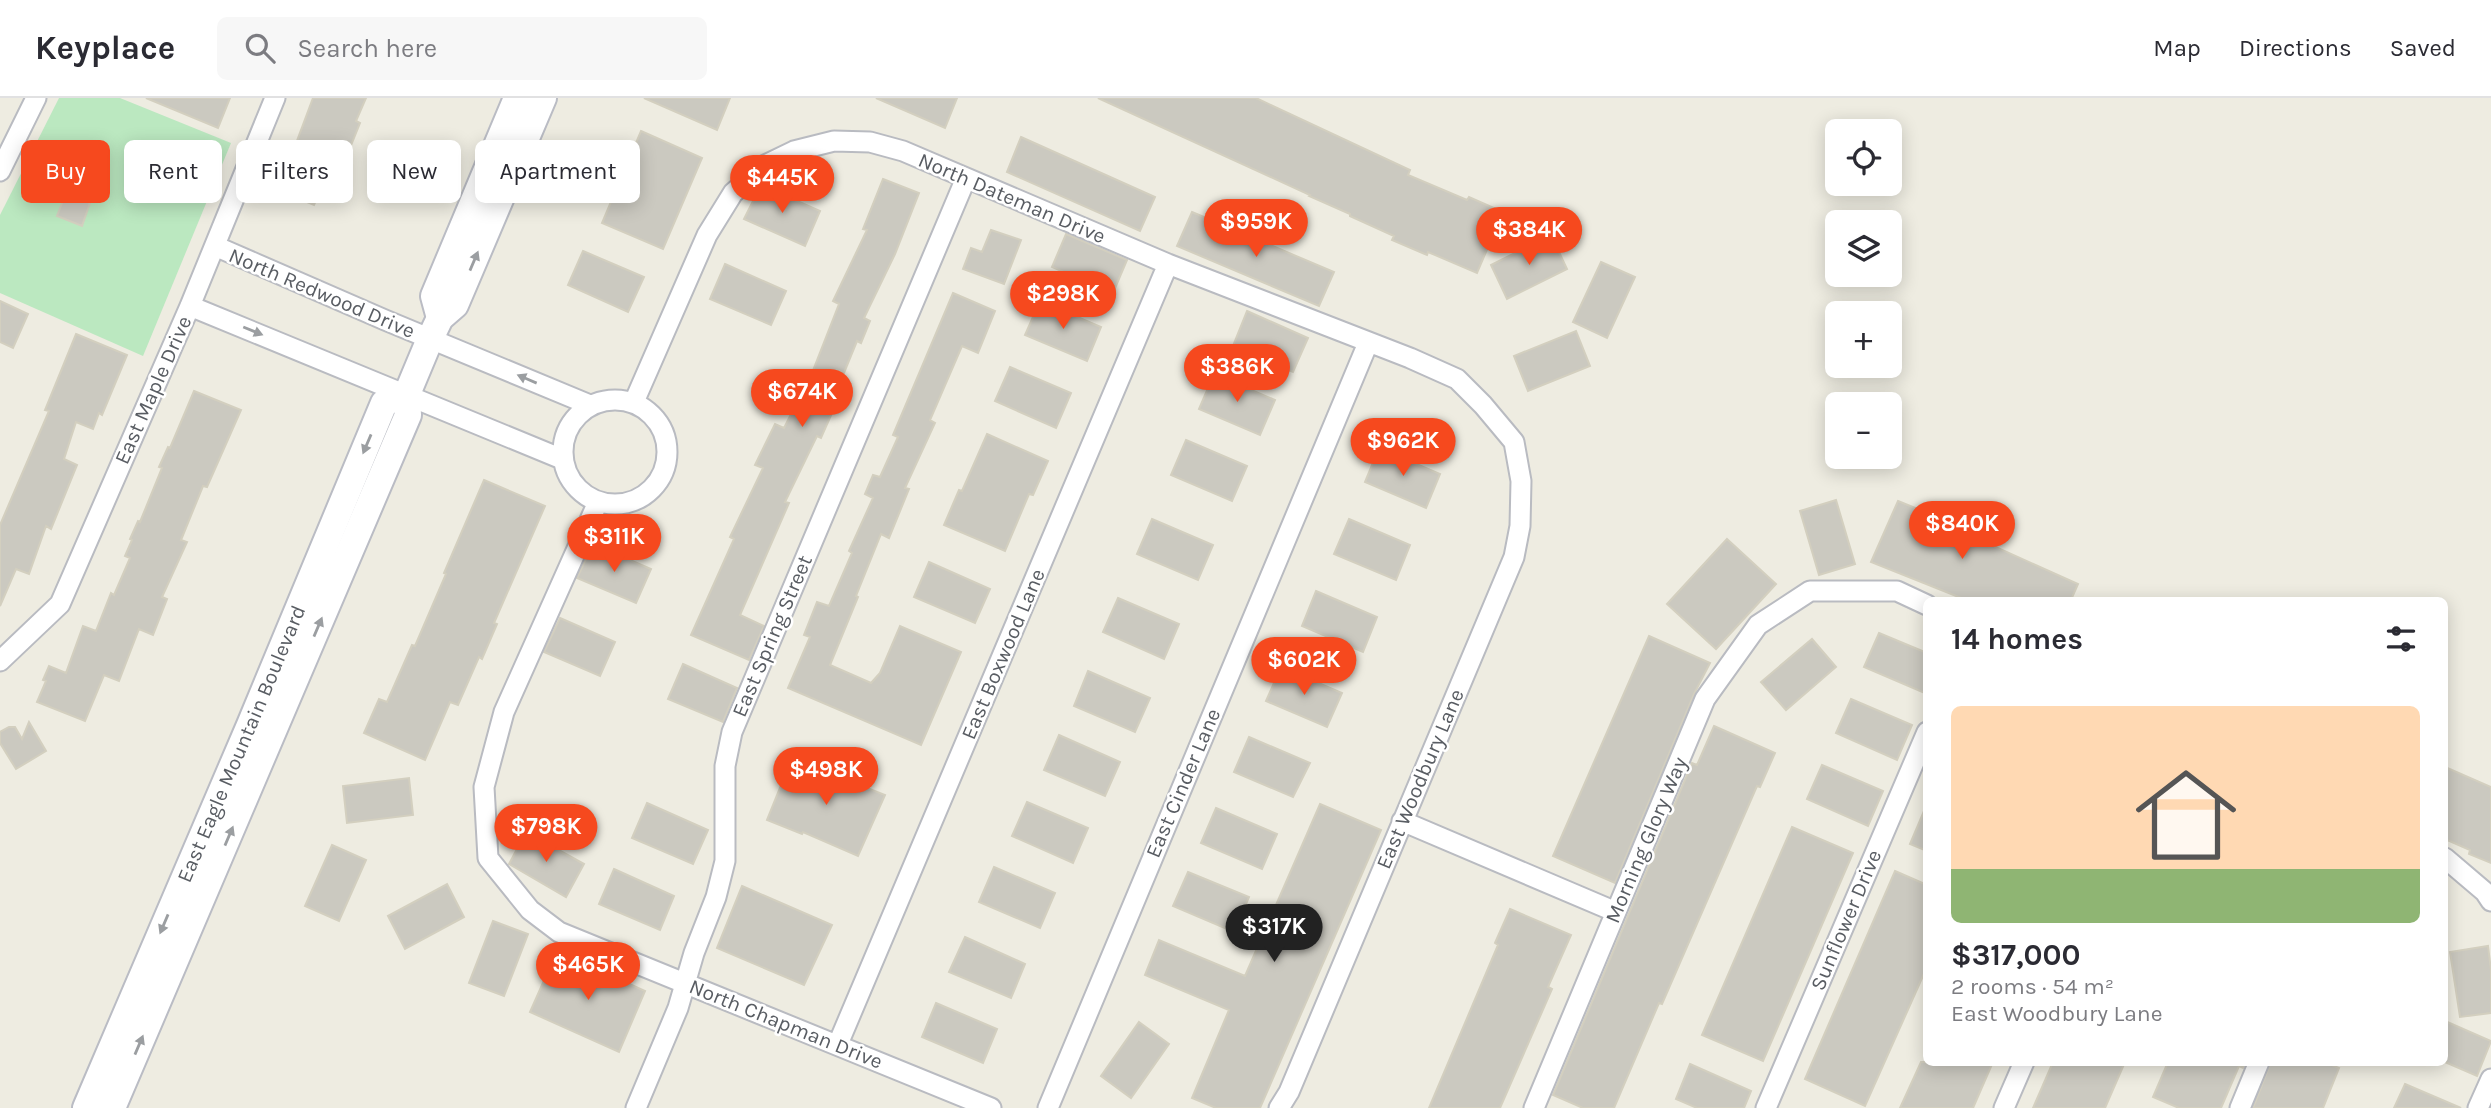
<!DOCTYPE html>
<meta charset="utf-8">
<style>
:root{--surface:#fff;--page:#f7f7f7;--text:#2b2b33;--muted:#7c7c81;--line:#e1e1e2;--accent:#f6491e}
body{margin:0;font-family:Karla,sans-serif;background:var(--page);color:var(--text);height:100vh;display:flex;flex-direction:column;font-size:26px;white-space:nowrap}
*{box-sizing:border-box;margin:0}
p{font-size:23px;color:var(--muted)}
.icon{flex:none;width:38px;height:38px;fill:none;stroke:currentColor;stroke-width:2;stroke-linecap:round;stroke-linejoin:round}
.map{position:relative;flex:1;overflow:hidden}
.drawer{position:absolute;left:1923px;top:499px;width:525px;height:469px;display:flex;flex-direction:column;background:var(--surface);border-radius:10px;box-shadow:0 4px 18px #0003}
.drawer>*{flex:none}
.guide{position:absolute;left:21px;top:42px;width:665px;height:63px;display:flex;gap:14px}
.tools{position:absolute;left:1825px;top:21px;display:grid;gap:14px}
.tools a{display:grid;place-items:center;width:77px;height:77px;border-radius:10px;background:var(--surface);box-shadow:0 4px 18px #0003;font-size:35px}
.price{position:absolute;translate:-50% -60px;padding:0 16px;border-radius:24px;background:var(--accent);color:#fff;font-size:23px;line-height:46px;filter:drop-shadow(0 2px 4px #0008)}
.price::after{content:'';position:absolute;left:50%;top:42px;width:21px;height:16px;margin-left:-10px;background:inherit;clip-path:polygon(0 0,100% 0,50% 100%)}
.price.current{background:#222;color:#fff}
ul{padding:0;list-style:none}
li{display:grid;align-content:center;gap:14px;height:371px;padding:0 28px}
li+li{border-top:2px solid var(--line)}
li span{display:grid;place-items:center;height:217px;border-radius:10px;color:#555}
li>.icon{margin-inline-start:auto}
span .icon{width:126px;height:126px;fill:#fffc;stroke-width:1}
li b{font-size:30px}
h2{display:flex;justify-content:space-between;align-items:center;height:84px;padding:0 28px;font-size:30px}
.chip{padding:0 24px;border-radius:10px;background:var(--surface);box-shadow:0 4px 18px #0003;font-size:24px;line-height:63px}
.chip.current{background:var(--accent);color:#fff}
header{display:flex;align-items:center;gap:42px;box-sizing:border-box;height:98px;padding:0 35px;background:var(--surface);border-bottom:2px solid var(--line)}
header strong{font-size:33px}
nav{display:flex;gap:38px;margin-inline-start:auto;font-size:24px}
.search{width:490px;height:63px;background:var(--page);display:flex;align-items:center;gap:18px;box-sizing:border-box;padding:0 24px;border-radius:10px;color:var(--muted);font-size:26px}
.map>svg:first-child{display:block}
</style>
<header>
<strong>Keyplace</strong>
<div class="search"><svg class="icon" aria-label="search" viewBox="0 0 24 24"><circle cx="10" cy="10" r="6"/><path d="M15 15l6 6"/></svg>Search here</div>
<nav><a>Map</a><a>Directions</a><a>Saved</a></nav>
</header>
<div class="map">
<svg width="2491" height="1010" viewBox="0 0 2491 1010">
<rect width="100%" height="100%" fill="#eeece1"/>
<!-- green -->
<path fill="#bbe8c0" d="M59,0H120L231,45L143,258L0,195V117Z"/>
<!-- building -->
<path fill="#cbc9c0" stroke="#d3cfbf" stroke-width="2" d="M146,0H230L218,30Z
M313,0H366L356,23L360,25L331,97L320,93L314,107L285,95L288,86L285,84L288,76L285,75Z
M644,0H730L717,32Z
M876,0H957L945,30Z
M1098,0H1256L1410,72L1408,77L1467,102L1469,99L1503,114L1477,175L1428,154L1427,157L1392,142L1394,138L1350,118V116L1309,98L1310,97Z
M641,33L702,60L663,151L602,125Z
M1021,39L1155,99L1140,133L1007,74Z
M883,81L919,95L895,156L864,220L870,223L861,245L857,243L844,275L837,272L826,301L836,306L821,340L817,338L785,404L789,405L740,517L764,528L749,562L691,537L734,441L730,439L763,370L755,367L775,326L784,330L812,275L839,206L833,203L867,132L863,131Z
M761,87L820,113L805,148L744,121Z
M66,95L90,105L82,128L57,118Z
M1192,114L1334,174L1319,208L1177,148Z
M991,132L1021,142L1004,186L963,171L971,150L982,154Z
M1066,136L1127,162L1113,195L1052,169Z
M1551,137L1567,171L1507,201L1491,167Z
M583,153L644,179L628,214L568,187Z
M1601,164L1635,179L1607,240L1573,224Z
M725,166L786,193L771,227L710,201Z
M953,195L995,213L978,255L962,248L930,322L935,325L905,390L909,391L889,440L881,436L856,498L858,499L830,567L871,585L880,575L900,528L961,554L921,647L788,590L810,539L804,537L817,504L829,508L852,455L849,453L873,400L865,396L873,377L880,379L898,339L893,337Z
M0,203L28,216L13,250L0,244Z
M1040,203L1101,229L1087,263L1025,237Z
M1247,213L1308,240L1293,274L1233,248Z
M1576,233L1590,268L1528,293L1514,258Z
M76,236L127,257L102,317L99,315L93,331L76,324L64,361L77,367L51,431L46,428L29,476L16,471L0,508V427L49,313L45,312Z
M1010,269L1071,295L1056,330L995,303Z
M1214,276L1275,302L1260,337L1199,311Z
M194,293L241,312L207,389L203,388L181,442L187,444L162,499L167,501L153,537L139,531L119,583L104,577L85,623L37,604L46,583L43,582L49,568L66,575L83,528L96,533L111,495L114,497L130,460L125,458L132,442L130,441L138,423L140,424L162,370L159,369L168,349L170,350Z
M987,336L1048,363L1033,397L1029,396L1005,453L944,427L959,392L962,393Z
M1186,342L1247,368L1232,403L1171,377Z
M1379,350L1440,376L1426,410L1365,384Z
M484,382L545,408L494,525L497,526L482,561L479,559L458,607L450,604L425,662L364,635L379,601L387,604L412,547L415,548L446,476L444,475Z
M1836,402L1855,466L1819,477L1800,413Z
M1898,403L1982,437L1980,442L2078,486L2071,502H1966L1871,464Z
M1152,421L1213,447L1198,482L1137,456Z
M1349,421L1410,447L1396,482L1334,456Z
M1727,441L1776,486L1716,551L1667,506Z
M593,446L651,471L636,505L577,480Z
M929,464L990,491L975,525L914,499Z
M1316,493L1377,519L1363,554L1302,528Z
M1118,500L1179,526L1164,561L1103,534Z
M560,520L615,544L600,578L544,554Z
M1879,535L1927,555V596L1864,569Z
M1649,538L1710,565L1694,596L1615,785L1553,758Z
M1812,541L1836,569L1786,612L1761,584Z
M683,566L737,590L723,624L668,601Z
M1281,569L1342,595L1327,629L1266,603Z
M1088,573L1150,600L1135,634L1074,608Z
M1851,601L1912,627L1897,662L1836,635Z
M29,624L46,653L16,671L0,645V634L9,629H15L22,641Z
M1714,628L1775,655L1760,689L1757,688L1662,906L1659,905L1614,1010H1583L1553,997L1692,665L1697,667Z
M1059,637L1120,664L1105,698L1044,672Z
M1249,639L1310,665L1293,699L1234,674Z
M792,660L885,697L858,758L803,734L802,736L767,722Z
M1822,667L1883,693L1868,728L1807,701Z
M2445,669L2491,689V765L2469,756L2470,752L2445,741Z
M409,680L413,717L347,725L343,688Z
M1027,704L1088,730L1073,765L1012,738Z
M647,705L708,732L693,766L632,740Z
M1320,706L1381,732L1260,1010H1216L1192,1000L1229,912L1145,877L1159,842L1245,878Z
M1927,706V753L1910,746Z
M1216,710L1277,736L1262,771L1201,745Z
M1792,729L1853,755L1763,963L1702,937Z
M526,734L584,766L566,799L509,766Z
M332,747L366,762L339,823L305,808Z
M994,769L1055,795L1040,830L979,804Z
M614,771L674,798L660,832L599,806Z
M1895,773L1927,787V869L1865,1008L1805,981Z
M1188,774L1249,799L1234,834L1173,808Z
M447,786L464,819L405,851L388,818Z
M742,788L832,827L804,887L717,850Z
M1510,811L1571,837L1548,889L1552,891L1500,1010H1429L1498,847L1495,845Z
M493,823L528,836L504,898L469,885Z
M965,839L1025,866L1011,900L949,874Z
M2488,848L2491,872V915L2460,919L2450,854Z
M557,853L645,893L619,954L530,914Z
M936,905L997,931L983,965L922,939Z
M2445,923L2491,943L2477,978L2445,964Z
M1139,924L1169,946L1131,1000L1101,978Z
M1921,964H1993L1973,1010H1900Z
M2053,964H2125L2105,1010H2033Z
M2168,964H2246L2243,970L2239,968L2221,1010H2179L2153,999Z
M2271,964H2325L2339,970L2323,1010H2253Z
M1690,966L1751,993L1744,1010H1697L1676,1001Z
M2405,986L2461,1010H2394Z"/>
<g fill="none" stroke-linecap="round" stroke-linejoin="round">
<defs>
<path id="street" d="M0,73L36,0
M215,148L385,222L590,307
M190,208L562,361
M563 354a52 52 0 1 1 104 0a52 52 0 1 1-104 0Z
M634,304L707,137L733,95L765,67L794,53L834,43L870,44L903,53L1168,166L1410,260L1457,281L1483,307L1514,344L1521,383L1520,428L1514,459L1289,994L1279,1010
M598,404L504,614L484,689L488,760L530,812L559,834L991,1010
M0,563L60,506L190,208L275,0
M1402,723L1616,814
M2445,760L2485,794L2491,803
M838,946L1168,166
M636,1010L678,910L694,855L716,799L725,763V668L732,634L966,80
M1048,1010L1368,245
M1534,1010L1705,601L1758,527L1810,493H1897L1927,507
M1766,1010L1927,634
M2004,1010L2024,964
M2240,1010L2259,964
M2478,1010L2491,981"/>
<g id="secondary">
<path d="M440,220L434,198L517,0"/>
<path id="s1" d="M86,1010L250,627L384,305L407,296"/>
<path d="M112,1010L408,317L407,296L430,241L440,220L455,207L543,0"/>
</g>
</defs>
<!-- street casing -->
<use href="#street" stroke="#b9bbc1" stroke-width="23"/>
<!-- secondary casing -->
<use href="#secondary" stroke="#babcc4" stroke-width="30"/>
<!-- street -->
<use href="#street" stroke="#fff" stroke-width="19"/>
<!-- secondary -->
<use href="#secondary" stroke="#fff" stroke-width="26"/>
</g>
<!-- one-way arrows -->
<defs><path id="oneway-solid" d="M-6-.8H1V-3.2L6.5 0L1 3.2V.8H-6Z" transform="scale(1.75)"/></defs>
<g fill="#9b9ea1">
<use href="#oneway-solid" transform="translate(474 163) rotate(-67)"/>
<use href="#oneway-solid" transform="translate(253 233) rotate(22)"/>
<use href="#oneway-solid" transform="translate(527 281) rotate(-157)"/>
<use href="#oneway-solid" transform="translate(367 346) rotate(113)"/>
<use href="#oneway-solid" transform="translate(318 529) rotate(-67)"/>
<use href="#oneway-solid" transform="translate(229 738) rotate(-67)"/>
<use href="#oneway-solid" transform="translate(164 826) rotate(113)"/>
<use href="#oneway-solid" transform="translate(139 947) rotate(-67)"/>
</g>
<g text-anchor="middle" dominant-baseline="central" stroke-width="5" stroke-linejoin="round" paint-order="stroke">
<!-- street labels -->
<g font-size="21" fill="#595d63" stroke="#fff">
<text transform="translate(1012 100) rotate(23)">North Dateman Drive</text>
<text transform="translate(322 195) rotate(23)">North Redwood Drive</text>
<text transform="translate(153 292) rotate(-66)">East Maple Drive</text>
<text transform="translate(772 538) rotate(-67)">East Spring Street</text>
<text transform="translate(1003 556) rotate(-67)">East Boxwood Lane</text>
<text stroke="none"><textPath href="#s1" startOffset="396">East Eagle Mountain Boulevard</textPath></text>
<text transform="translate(1420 681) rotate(-67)">East Woodbury Lane</text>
<text transform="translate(1183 685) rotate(-67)">East Cinder Lane</text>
<text transform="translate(1646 742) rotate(-67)">Morning Glory Way</text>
<text transform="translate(1846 822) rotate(-67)">Sunflower Drive</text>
<text transform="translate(786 926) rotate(22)">North Chapman Drive</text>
</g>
</g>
</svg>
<div class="tools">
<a><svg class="icon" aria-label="locate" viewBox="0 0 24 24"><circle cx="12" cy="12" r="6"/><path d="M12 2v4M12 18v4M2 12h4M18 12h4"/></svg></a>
<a><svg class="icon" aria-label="layers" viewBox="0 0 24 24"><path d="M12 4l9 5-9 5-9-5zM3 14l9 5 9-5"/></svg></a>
<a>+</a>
<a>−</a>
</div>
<b class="price" style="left:782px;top:117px">$445K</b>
<b class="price" style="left:1256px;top:161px">$959K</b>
<b class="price" style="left:1529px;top:169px">$384K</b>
<b class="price" style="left:1063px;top:233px">$298K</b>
<b class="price" style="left:1237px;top:306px">$386K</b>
<b class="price" style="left:802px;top:331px">$674K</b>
<b class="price" style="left:1403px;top:380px">$962K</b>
<b class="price" style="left:1962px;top:463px">$840K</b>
<b class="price" style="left:614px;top:476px">$311K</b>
<b class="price" style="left:1304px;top:599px">$602K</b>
<b class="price" style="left:826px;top:709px">$498K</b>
<b class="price" style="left:546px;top:766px">$798K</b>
<b class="price current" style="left:1274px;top:866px">$317K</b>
<b class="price" style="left:588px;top:904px">$465K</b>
<div class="guide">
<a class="chip current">Buy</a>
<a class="chip">Rent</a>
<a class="chip">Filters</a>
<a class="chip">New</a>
<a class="chip">Apartment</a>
</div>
<section class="drawer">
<h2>14 homes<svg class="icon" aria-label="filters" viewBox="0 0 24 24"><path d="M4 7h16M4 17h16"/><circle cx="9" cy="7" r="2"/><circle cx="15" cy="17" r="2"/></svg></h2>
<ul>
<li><span style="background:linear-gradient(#ffd9b3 75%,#8fb573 0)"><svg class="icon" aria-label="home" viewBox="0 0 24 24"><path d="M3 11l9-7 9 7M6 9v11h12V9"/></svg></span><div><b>$317,000</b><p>2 rooms · 54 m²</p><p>East Woodbury Lane</p></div></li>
</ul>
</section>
</div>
